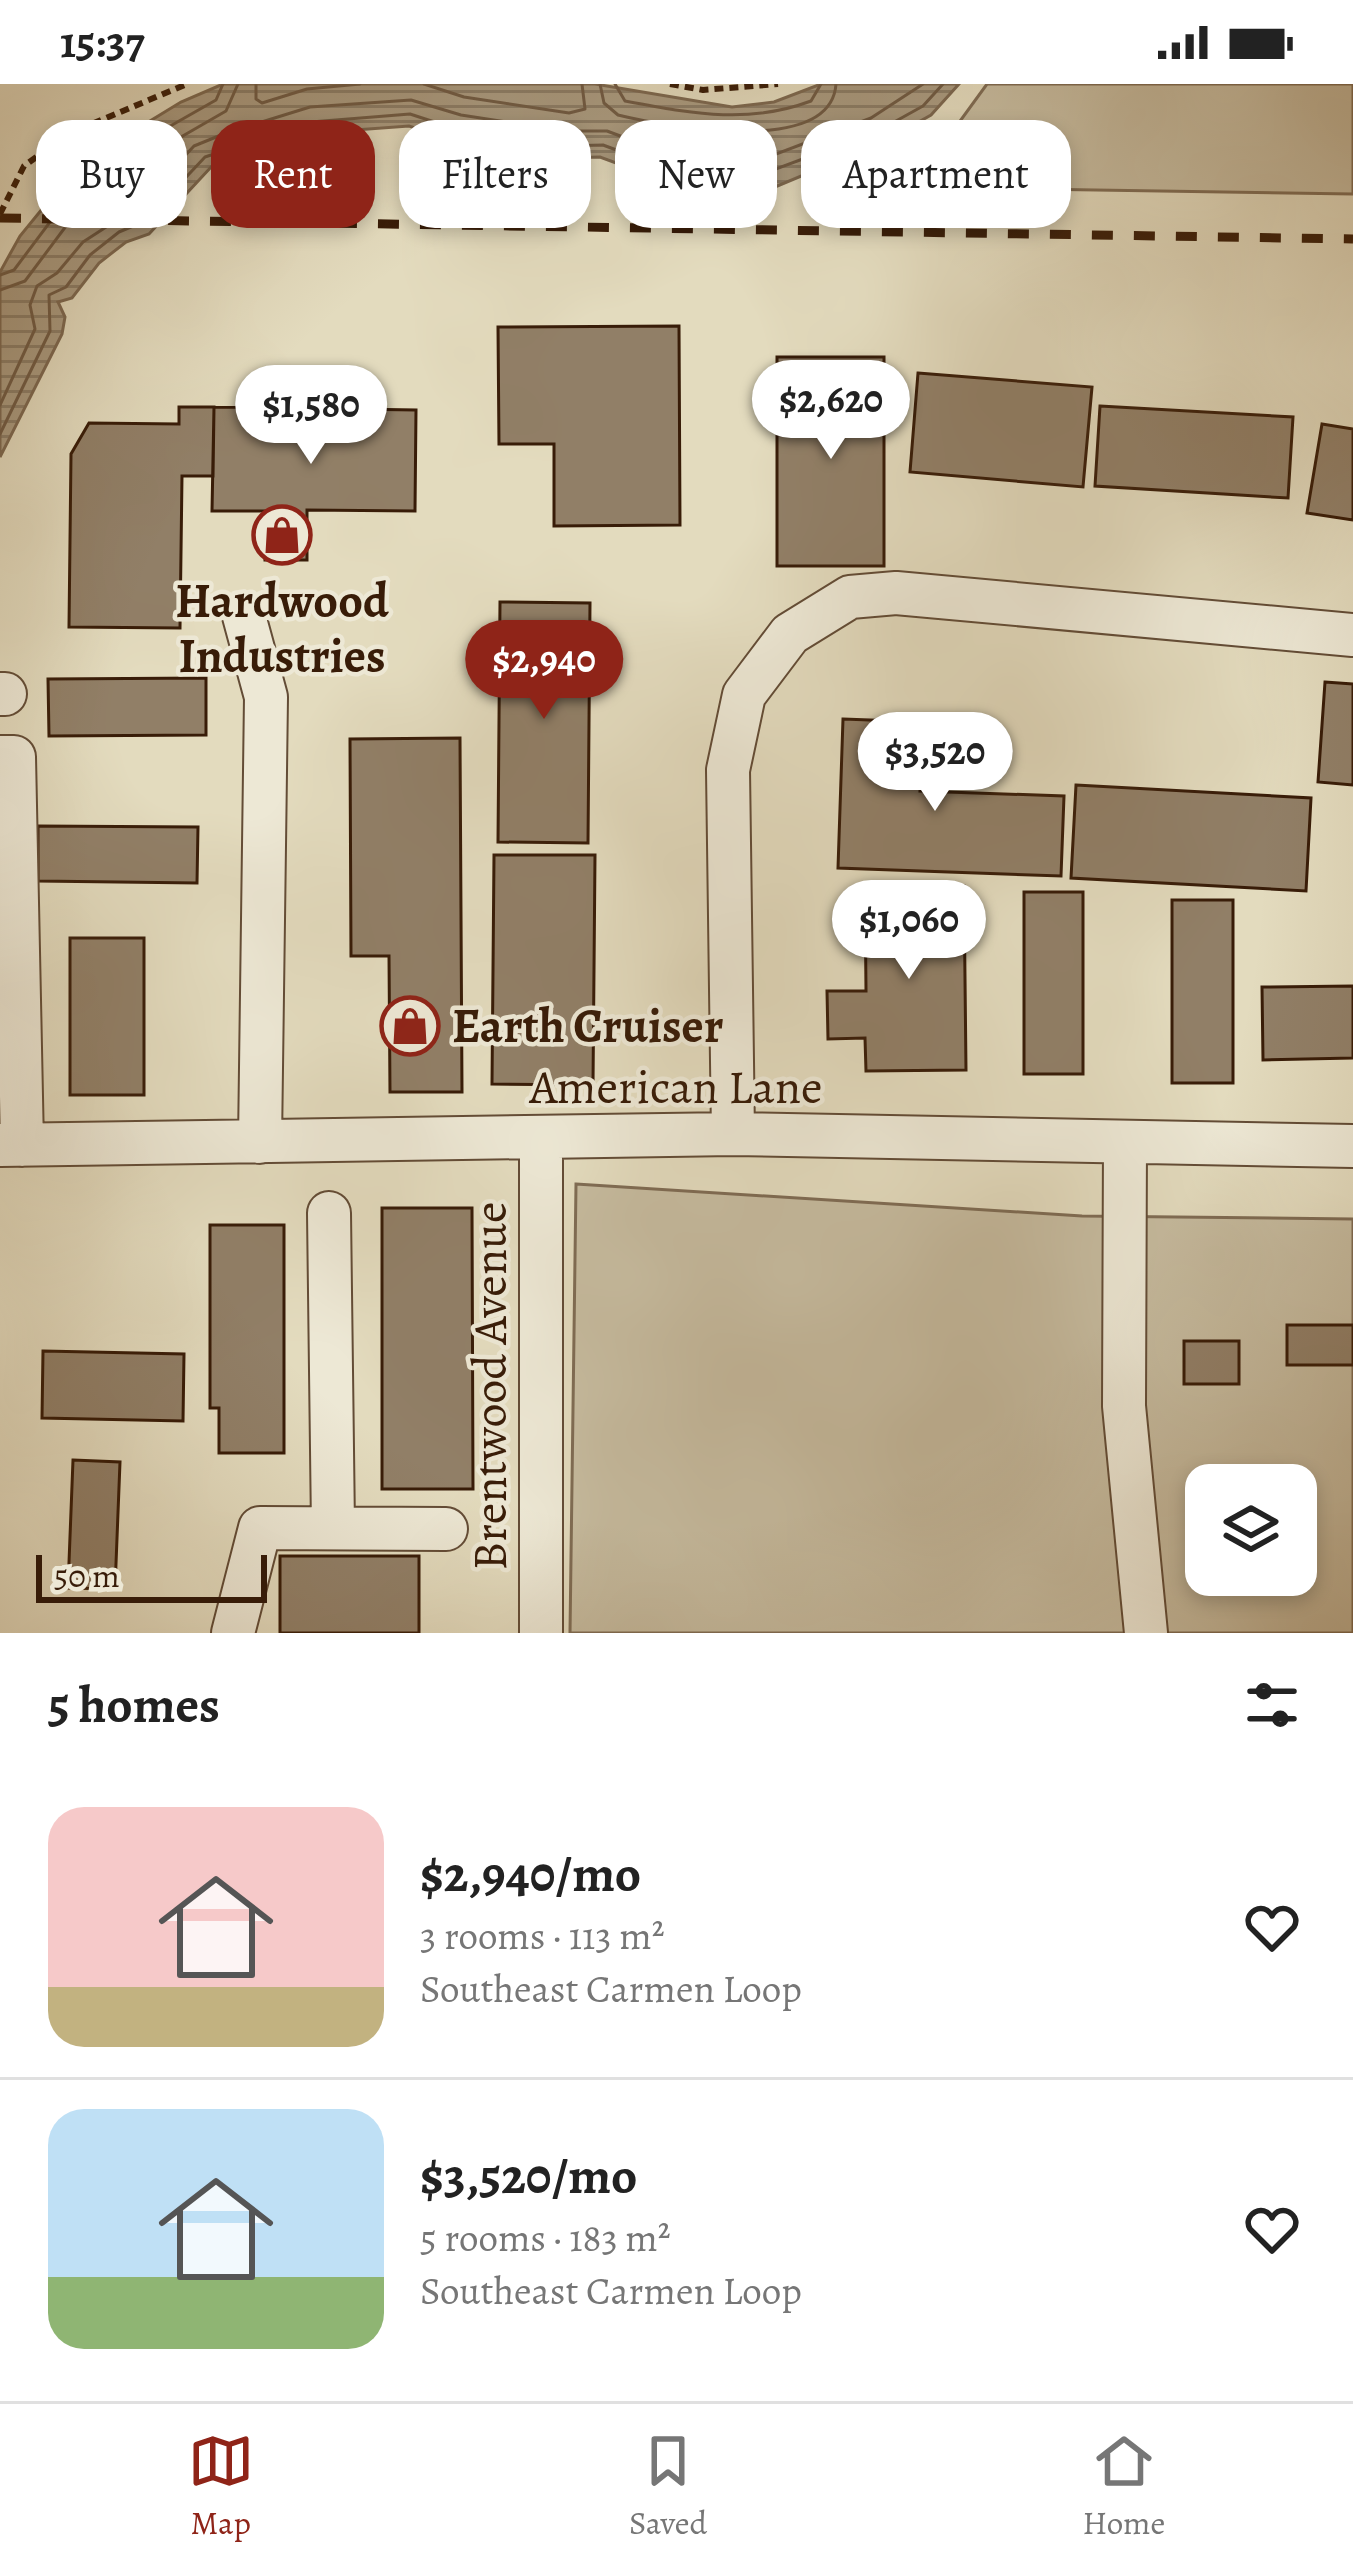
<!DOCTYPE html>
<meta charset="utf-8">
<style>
:root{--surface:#fff;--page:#f2f2f2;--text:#222;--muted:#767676;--line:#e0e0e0;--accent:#8f2418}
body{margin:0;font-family:Alegreya,serif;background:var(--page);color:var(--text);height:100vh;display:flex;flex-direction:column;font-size:45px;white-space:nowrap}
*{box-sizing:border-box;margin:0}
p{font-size:39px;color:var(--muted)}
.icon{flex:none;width:66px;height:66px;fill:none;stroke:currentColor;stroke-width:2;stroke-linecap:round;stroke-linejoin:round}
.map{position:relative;height:1549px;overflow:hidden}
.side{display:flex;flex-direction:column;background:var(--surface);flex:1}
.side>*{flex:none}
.banner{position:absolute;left:36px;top:36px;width:1281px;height:108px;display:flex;gap:24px}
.controls{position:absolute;left:1185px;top:1380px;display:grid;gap:24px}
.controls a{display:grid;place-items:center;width:132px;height:132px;border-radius:24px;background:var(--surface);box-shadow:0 6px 18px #0003;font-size:60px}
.scale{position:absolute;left:36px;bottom:30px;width:231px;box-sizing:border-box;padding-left:12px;border:6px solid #381c08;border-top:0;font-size:33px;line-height:42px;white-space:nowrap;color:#381c08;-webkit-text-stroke:9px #ede8d5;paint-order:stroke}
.price{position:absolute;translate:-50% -102px;padding:0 27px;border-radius:42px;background:#fff;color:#222;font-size:39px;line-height:78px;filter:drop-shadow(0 3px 6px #0008)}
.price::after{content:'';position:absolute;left:50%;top:72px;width:36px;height:27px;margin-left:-18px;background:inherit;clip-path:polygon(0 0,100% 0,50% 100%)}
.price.current{background:var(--accent);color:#fff}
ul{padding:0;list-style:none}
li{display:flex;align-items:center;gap:36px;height:300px;padding:0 48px}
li+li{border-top:3px solid var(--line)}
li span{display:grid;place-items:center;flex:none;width:336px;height:240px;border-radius:36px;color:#555}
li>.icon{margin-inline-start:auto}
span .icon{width:144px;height:144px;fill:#fffc;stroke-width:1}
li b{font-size:51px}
h2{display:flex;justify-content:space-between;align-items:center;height:144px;padding:0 48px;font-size:51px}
.tag{padding:0 42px;border-radius:36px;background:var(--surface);box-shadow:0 6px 18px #0003;font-size:42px;line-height:108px}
.tag.current{background:var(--accent);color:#fff}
.status{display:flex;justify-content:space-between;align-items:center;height:84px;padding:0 60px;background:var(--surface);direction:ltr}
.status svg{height:33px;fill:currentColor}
.dock{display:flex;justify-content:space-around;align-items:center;height:168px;border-top:3px solid var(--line);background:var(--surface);font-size:33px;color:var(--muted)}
.dock a{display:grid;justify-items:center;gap:6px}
.dock .current{color:var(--accent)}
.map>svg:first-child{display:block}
</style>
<div class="status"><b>15:37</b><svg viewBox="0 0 49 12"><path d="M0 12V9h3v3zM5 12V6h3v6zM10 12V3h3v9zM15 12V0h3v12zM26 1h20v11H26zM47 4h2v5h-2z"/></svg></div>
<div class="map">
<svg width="1353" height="1549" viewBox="0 0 1353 1549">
<defs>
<pattern id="water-rules" width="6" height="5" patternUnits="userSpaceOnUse" patternTransform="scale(3)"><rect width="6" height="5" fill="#a99a80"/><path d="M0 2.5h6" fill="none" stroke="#8b7d67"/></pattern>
</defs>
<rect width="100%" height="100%" fill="#e3dbbe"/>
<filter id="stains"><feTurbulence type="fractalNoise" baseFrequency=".00167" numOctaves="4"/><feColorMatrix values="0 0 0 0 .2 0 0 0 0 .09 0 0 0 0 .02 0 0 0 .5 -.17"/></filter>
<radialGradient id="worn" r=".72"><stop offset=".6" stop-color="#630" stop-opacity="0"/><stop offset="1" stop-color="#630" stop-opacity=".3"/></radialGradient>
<!-- grass -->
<path fill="#c6bb9f" stroke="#7f6c54" stroke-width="3" fill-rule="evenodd" d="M987,0H1353V110L912,103Z
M576,1100L1082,1132L1353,1135V1549H570ZM1206,1401H1296V1491H1206Z"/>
<!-- water -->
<path fill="url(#water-rules)" stroke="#7c6850" stroke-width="3" d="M223,0H595L732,23L774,18L821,0H959L931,31L883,58L775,103L749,108L662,96L600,73L564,74L457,57L409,42L314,49L212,82L149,150L126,158L99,179L72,214L58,218L65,233L62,250L0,373V188L20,152L78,81L181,18Z"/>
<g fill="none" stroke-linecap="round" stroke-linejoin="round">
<!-- shore -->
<path stroke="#705b44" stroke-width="3" d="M256,0V15L262,19L307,5L360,0
M424,0L464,13L569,29L585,25L582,0
M600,0L604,19L618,31C663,42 831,74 836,0
M615,0L625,17C691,29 747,41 811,17L821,0
M0,191L14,186L86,90L216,16L223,0
M0,206L25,197L96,102L226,27L238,0
M0,321L35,245L30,221L37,202L57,189L83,158L137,123L194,62L226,49L310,23L411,16L461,31L566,47H607L663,68L750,80L871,34L923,0
M0,350L50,247L49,211L66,203L90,171L119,148L145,137L205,73L311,38L410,30L459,46L565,62L603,61L662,83L749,95L878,47L923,22L943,0"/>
</g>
<!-- building -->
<path fill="#917f67" stroke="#381c08" stroke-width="3" d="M679,242L680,441L554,442V360H499L498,243Z
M777,273H884V482H777Z
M918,289L1092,303L1083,403L910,388Z
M1100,322L1293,333L1288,414L1095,402Z
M179,323H214L213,392H182L180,544L69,543L71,370L89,339L179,340Z
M214,323L416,326L415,427L307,426V476H265V427H212Z
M1322,340L1353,345V436L1307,429Z
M500,518L590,519L588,759L498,758Z
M206,594V651L49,652L48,595Z
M1325,598L1353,600V701L1318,698Z
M843,635L923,638L920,707L1064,712L1061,792L838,784Z
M460,654L462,1008H390L389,872H351L350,655Z
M1076,701L1311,714L1306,807L1071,794Z
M38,742L198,743L197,799L38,797Z
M494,771H595L593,1001L492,1000Z
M865,802H964L966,986L866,987L865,954L828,955L827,907H866Z
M1024,808H1083V990H1024Z
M1172,816H1233V999H1172Z
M70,854H144V1011H70Z
M1353,902V974L1263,976L1262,903Z
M382,1124H472L473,1405H382Z
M210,1141H284V1369H219V1324H210Z
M1287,1241H1353V1281H1287Z
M1184,1257H1239V1300H1184Z
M43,1267L184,1270L183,1337L42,1334Z
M73,1376L120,1378L115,1505L68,1504Z
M280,1472H419V1549H280Z"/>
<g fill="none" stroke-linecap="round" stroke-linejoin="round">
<defs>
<path id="minor" d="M244,532L266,613L260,1058
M0,610H5
M0,673H14L22,1061
M733,1050L728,686L744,611L790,550L850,513L896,509L1353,551
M541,1054V1549
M1125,1059L1124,1322L1146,1549
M0,1061L733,1050L1353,1062
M329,1129L333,1444
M233,1549L260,1444L446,1445"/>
</defs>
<!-- minor casing -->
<use href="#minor" stroke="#634c36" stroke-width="46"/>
<!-- path -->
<path stroke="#381c08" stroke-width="6" stroke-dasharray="9 6" stroke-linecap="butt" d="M670,0L703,6L778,0
M0,130L24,82L68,50L187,0"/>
<!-- minor -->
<use href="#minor" stroke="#ede8d5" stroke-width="42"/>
<!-- rail -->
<path stroke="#381c08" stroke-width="9" stroke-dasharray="21 21" stroke-linecap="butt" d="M0,134L1353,155"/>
</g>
<!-- icons -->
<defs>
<symbol id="shop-ring" viewBox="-11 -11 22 22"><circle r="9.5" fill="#ede8d5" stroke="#8f2418" stroke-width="1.5"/><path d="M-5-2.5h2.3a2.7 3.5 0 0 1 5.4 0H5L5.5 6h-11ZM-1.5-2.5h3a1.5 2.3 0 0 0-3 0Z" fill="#8f2418"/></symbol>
</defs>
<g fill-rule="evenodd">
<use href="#shop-ring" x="249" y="418" width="66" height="66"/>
<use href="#shop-ring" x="377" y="909" width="66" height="66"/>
</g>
<g text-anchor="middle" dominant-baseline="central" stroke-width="9" stroke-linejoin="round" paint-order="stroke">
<!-- poi labels -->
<g font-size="48" font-weight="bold" fill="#381c08" stroke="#ede8d5">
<text x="282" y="517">Hardwood<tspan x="282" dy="55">Industries</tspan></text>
<text x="452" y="942" text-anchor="start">Earth Cruiser</text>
</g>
<!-- street labels -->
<g font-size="48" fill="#381c08" stroke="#ede8d5">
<text x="676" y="1003">American Lane</text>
<text transform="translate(490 1302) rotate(-90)">Brentwood Avenue</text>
</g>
</g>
<rect width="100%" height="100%" filter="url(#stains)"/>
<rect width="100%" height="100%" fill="url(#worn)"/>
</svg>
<div class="controls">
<a><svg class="icon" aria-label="layers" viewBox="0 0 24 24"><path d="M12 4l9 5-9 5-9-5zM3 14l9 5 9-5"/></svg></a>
</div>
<div class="scale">50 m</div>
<b class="price" style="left:831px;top:378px">$2,620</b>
<b class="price" style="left:311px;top:383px">$1,580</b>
<b class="price current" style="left:544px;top:638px">$2,940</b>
<b class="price" style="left:935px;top:730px">$3,520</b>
<b class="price" style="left:909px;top:898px">$1,060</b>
<div class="banner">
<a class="tag">Buy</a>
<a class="tag current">Rent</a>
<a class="tag">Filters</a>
<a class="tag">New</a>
<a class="tag">Apartment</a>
</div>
</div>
<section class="side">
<h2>5 homes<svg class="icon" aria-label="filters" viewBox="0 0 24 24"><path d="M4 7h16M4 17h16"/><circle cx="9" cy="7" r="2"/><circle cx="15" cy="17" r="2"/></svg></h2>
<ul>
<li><span style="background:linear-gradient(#f6c9c9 75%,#c2b280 0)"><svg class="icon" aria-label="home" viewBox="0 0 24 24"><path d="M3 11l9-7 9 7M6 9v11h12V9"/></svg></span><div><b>$2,940/mo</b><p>3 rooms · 113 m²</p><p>Southeast Carmen Loop</p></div><svg class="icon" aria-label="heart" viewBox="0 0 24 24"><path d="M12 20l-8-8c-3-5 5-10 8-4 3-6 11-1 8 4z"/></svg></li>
<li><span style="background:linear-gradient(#bfe0f5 70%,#8fb573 0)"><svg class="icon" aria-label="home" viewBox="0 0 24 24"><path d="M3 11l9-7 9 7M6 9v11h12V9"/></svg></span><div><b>$3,520/mo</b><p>5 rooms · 183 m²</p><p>Southeast Carmen Loop</p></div><svg class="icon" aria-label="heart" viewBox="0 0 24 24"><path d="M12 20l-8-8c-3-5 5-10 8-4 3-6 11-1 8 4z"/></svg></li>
</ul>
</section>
<nav class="dock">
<a class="current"><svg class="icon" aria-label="map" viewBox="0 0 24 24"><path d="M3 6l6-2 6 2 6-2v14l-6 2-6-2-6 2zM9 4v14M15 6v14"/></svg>Map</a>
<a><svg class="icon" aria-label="saved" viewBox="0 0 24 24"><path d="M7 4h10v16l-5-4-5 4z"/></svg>Saved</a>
<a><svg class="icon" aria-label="home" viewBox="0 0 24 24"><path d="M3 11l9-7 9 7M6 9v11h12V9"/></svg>Home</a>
</nav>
